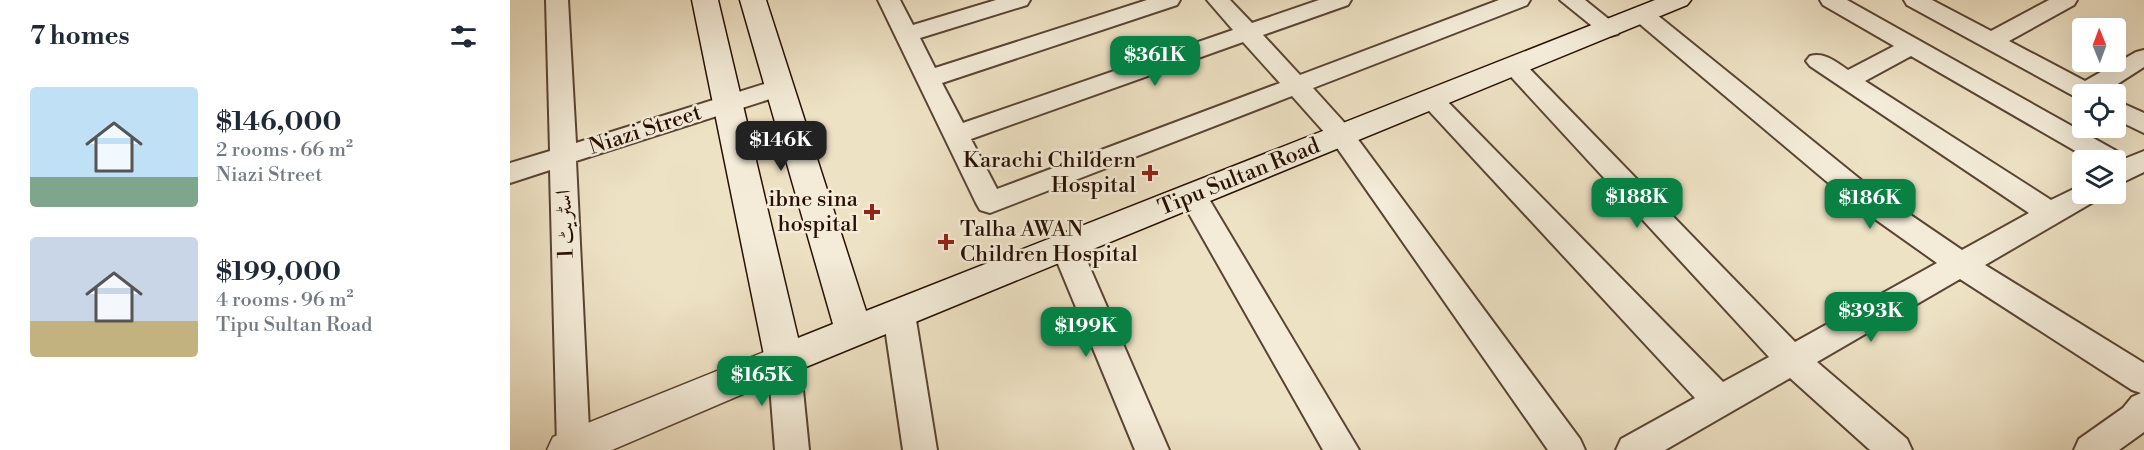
<!DOCTYPE html>
<meta charset="utf-8">
<style>
:root{--surface:#fff;--page:#f2f2f3;--text:#1f2937;--muted:#747a83;--accent:#0b8043}
body{margin:0;font-family:"Libre Bodoni",Amiri,serif;background:var(--page);color:var(--text);height:100vh;display:flex;flex-direction:column;font-size:22px;white-space:nowrap}
*{box-sizing:border-box;margin:0}
p{font-size:20px;color:var(--muted)}
.icon{flex:none;width:33px;height:33px;fill:none;stroke:currentColor;stroke-width:2;stroke-linecap:round;stroke-linejoin:round}
.map{position:relative;flex:1;overflow:hidden}
.sheet{display:flex;flex-direction:column;background:var(--surface);width:510px}
.sheet>*{flex:none}
.needle{width:39px;rotate:359deg}
.tools{position:absolute;left:1562px;top:18px;display:grid;gap:12px}
.tools a{display:grid;place-items:center;width:54px;height:54px;border-radius:6px;background:var(--surface);box-shadow:0 6px 24px #0002;font-size:30px}
.price{position:absolute;translate:-50% -51px;padding:0 14px;border-radius:12px;background:var(--accent);color:#fff;font-size:20px;line-height:39px;filter:drop-shadow(0 2px 3px #0008)}
.price::after{content:'';position:absolute;left:50%;top:36px;width:18px;height:14px;margin-left:-9px;background:inherit;clip-path:polygon(0 0,100% 0,50% 100%)}
.price.selected{background:#222;color:#fff}
ul{padding:0;list-style:none}
li{display:flex;align-items:center;gap:18px;height:150px;padding:0 30px}
li span{display:grid;place-items:center;flex:none;width:168px;height:120px;border-radius:6px;color:#555}
li>.icon{margin-inline-start:auto}
span .icon{width:72px;height:72px;fill:#fffc;stroke-width:1}
li b{font-size:26px}
h2{display:flex;justify-content:space-between;align-items:center;height:72px;padding:0 30px;font-size:26px}
main{display:flex;flex:1;min-height:0}
.map>svg:first-child{display:block}
</style>
<main>
<section class="sheet">
<h2>7 homes<svg class="icon" aria-label="filters" viewBox="0 0 24 24"><path d="M4 7h16M4 17h16"/><circle cx="9" cy="7" r="2"/><circle cx="15" cy="17" r="2"/></svg></h2>
<ul>
<li><span style="background:linear-gradient(#bfe0f5 75%,#7fa58c 0)"><svg class="icon" aria-label="home" viewBox="0 0 24 24"><path d="M3 11l9-7 9 7M6 9v11h12V9"/></svg></span><div><b>$146,000</b><p>2 rooms · 66 m²</p><p>Niazi Street</p></div></li>
<li><span style="background:linear-gradient(#c9d6e8 70%,#c2b280 0)"><svg class="icon" aria-label="home" viewBox="0 0 24 24"><path d="M3 11l9-7 9 7M6 9v11h12V9"/></svg></span><div><b>$199,000</b><p>4 rooms · 96 m²</p><p>Tipu Sultan Road</p></div></li>
</ul>
</section>
<div class="map">
<svg width="1634" height="450" viewBox="0 0 1634 450">
<rect width="100%" height="100%" fill="#eee2c5"/>
<filter id="stains"><feTurbulence type="fractalNoise" baseFrequency=".00333" numOctaves="4"/><feColorMatrix values="0 0 0 0 .2 0 0 0 0 .09 0 0 0 0 .02 0 0 0 .5 -.17"/></filter>
<radialGradient id="worn" r=".72"><stop offset=".6" stop-color="#630" stop-opacity="0"/><stop offset="1" stop-color="#630" stop-opacity=".3"/></radialGradient>
<g fill="none" stroke-linecap="round" stroke-linejoin="round">
<defs>
<path id="minor" d="M36,0H58L66,143L270,79L279,81L282,87L279,93L66,161L80,450H48L47,447L40,170L0,183V163L40,151Z
M368,0H390L403,25L486,0H520L517,5L410,38L425,68L637,0H670L667,5L432,83L453,123L723,30L697,0H720L742,23L809,0H841L838,5L753,35L790,75L989,0H1020L1017,5L803,88L841,130L1070,439L1075,450H1038L823,142L782,96L480,213L470,210L466,203ZM733,42L770,83L487,189L461,139Z
M1050,0H1075L1111,29L1108,34L1100,36L1092,34Z
M1310,0H1337L1610,153L1614,159L1634,151V172L1605,186V160H1581L1401,56L1355,81L1541,200L1572,185V194H1589L1585,201L1475,265L1634,363V432L1609,450H1564L1569,439L1613,408L1622,397L1631,393L1622,390L1450,279L1307,362L1397,439L1402,450H1360L1280,378L1155,450H1106L1111,439L1185,398L909,100L912,94L921,92L930,94L1213,382L1259,357L992,67L995,62L1004,59L1013,62L1285,342L1427,263L1341,202L1125,20L1122,15L1125,10L1133,8L1141,10L1361,188L1452,250L1519,213L1300,66L1296,61L1300,56C1315,52 1326,62 1338,70L1384,46L1313,5Z
M1394,0H1422L1481,31L1539,0H1567L1564,5L1499,41L1575,81L1626,52L1634,50V67L1592,94H1572L1571,100L1397,5Z
M1605,100L1634,113V133L1605,119Z
M683,186L693,189L849,450H813L669,196L673,189Z
M556,236L566,239L571,247L659,450H625L541,247L546,239Z
M389,301L400,305L405,314L427,450H393L373,314L378,305Z
M274,346L285,350L290,360L299,450H265L258,360L263,350Z"/>
<path id="tertiary" d="M274,344L287,349L293,360L287,371L102,450H37L43,437Z"/>
<path id="secondary" d="M182,0H208L288,338L323,324L230,0H256L356,311L1145,0H1181L1177,5L274,376L261,371L255,360Z"/>
</defs>
<!-- minor casing -->
<use href="#minor" stroke="#594433" stroke-width="4"/>
<!-- tertiary casing -->
<use href="#tertiary" stroke="#594433" stroke-width="3"/>
<!-- secondary casing -->
<use href="#secondary" stroke="#271002" stroke-width="3"/>
<!-- minor -->
<use href="#minor" fill="#f4ecd9" fill-rule="evenodd"/>
<!-- tertiary -->
<use href="#tertiary" fill="#f4ecd9" fill-rule="evenodd"/>
<!-- secondary -->
<use href="#secondary" fill="#f4ecd9" fill-rule="evenodd"/>
</g>
<!-- markers -->
<g fill="#8f2418" stroke="#f4ecd9" stroke-width="2">
<path d="M637 164h6v6h6v6h-6v6h-6v-6h-6v-6h6z"/>
<path d="M359 203h6v6h6v6h-6v6h-6v-6h-6v-6h6z"/>
<path d="M433 233h6v6h6v6h-6v6h-6v-6h-6v-6h6z"/>
</g>
<g text-anchor="middle" dominant-baseline="central" stroke-width="5" stroke-linejoin="round" paint-order="stroke">
<!-- street labels -->
<g font-size="22" fill="#271002" stroke="#f4ecd9">
<text transform="translate(135 130) rotate(-18)">Niazi Street</text>
<text transform="translate(729 177) rotate(-22)">Tipu Sultan Road</text>
<text transform="translate(55 224) rotate(-92)">اسٹریٹ 1</text>
</g>
<!-- poi labels -->
<g font-size="22" fill="#271002" stroke="#f4ecd9" text-anchor="end">
<text x="626" y="160">Karachi Childern<tspan x="626" dy="25">Hospital</tspan></text>
<text x="348" y="199">ibne sina<tspan x="348" dy="25">hospital</tspan></text>
<text x="450" y="229" text-anchor="start">Talha AWAN<tspan x="450" dy="25">Children Hospital</tspan></text>
</g>
</g>
<rect width="100%" height="100%" filter="url(#stains)"/>
<rect width="100%" height="100%" fill="url(#worn)"/>
</svg>
<div class="tools">
<a><svg class="needle" viewBox="-14 -14 28 28"><path d="M0-13l5 13h-10z" fill="#e53935"/><path d="M0 13l5-13h-10z" fill="#747a83"/></svg></a>
<a><svg class="icon" aria-label="locate" viewBox="0 0 24 24"><circle cx="12" cy="12" r="6"/><path d="M12 2v4M12 18v4M2 12h4M18 12h4"/></svg></a>
<a><svg class="icon" aria-label="layers" viewBox="0 0 24 24"><path d="M12 4l9 5-9 5-9-5zM3 14l9 5 9-5"/></svg></a>
</div>
<b class="price" style="left:645px;top:87px">$361K</b>
<b class="price selected" style="left:271px;top:172px">$146K</b>
<b class="price" style="left:1127px;top:229px">$188K</b>
<b class="price" style="left:1360px;top:230px">$186K</b>
<b class="price" style="left:1361px;top:343px">$393K</b>
<b class="price" style="left:576px;top:358px">$199K</b>
<b class="price" style="left:252px;top:407px">$165K</b>
</div>
</main>
